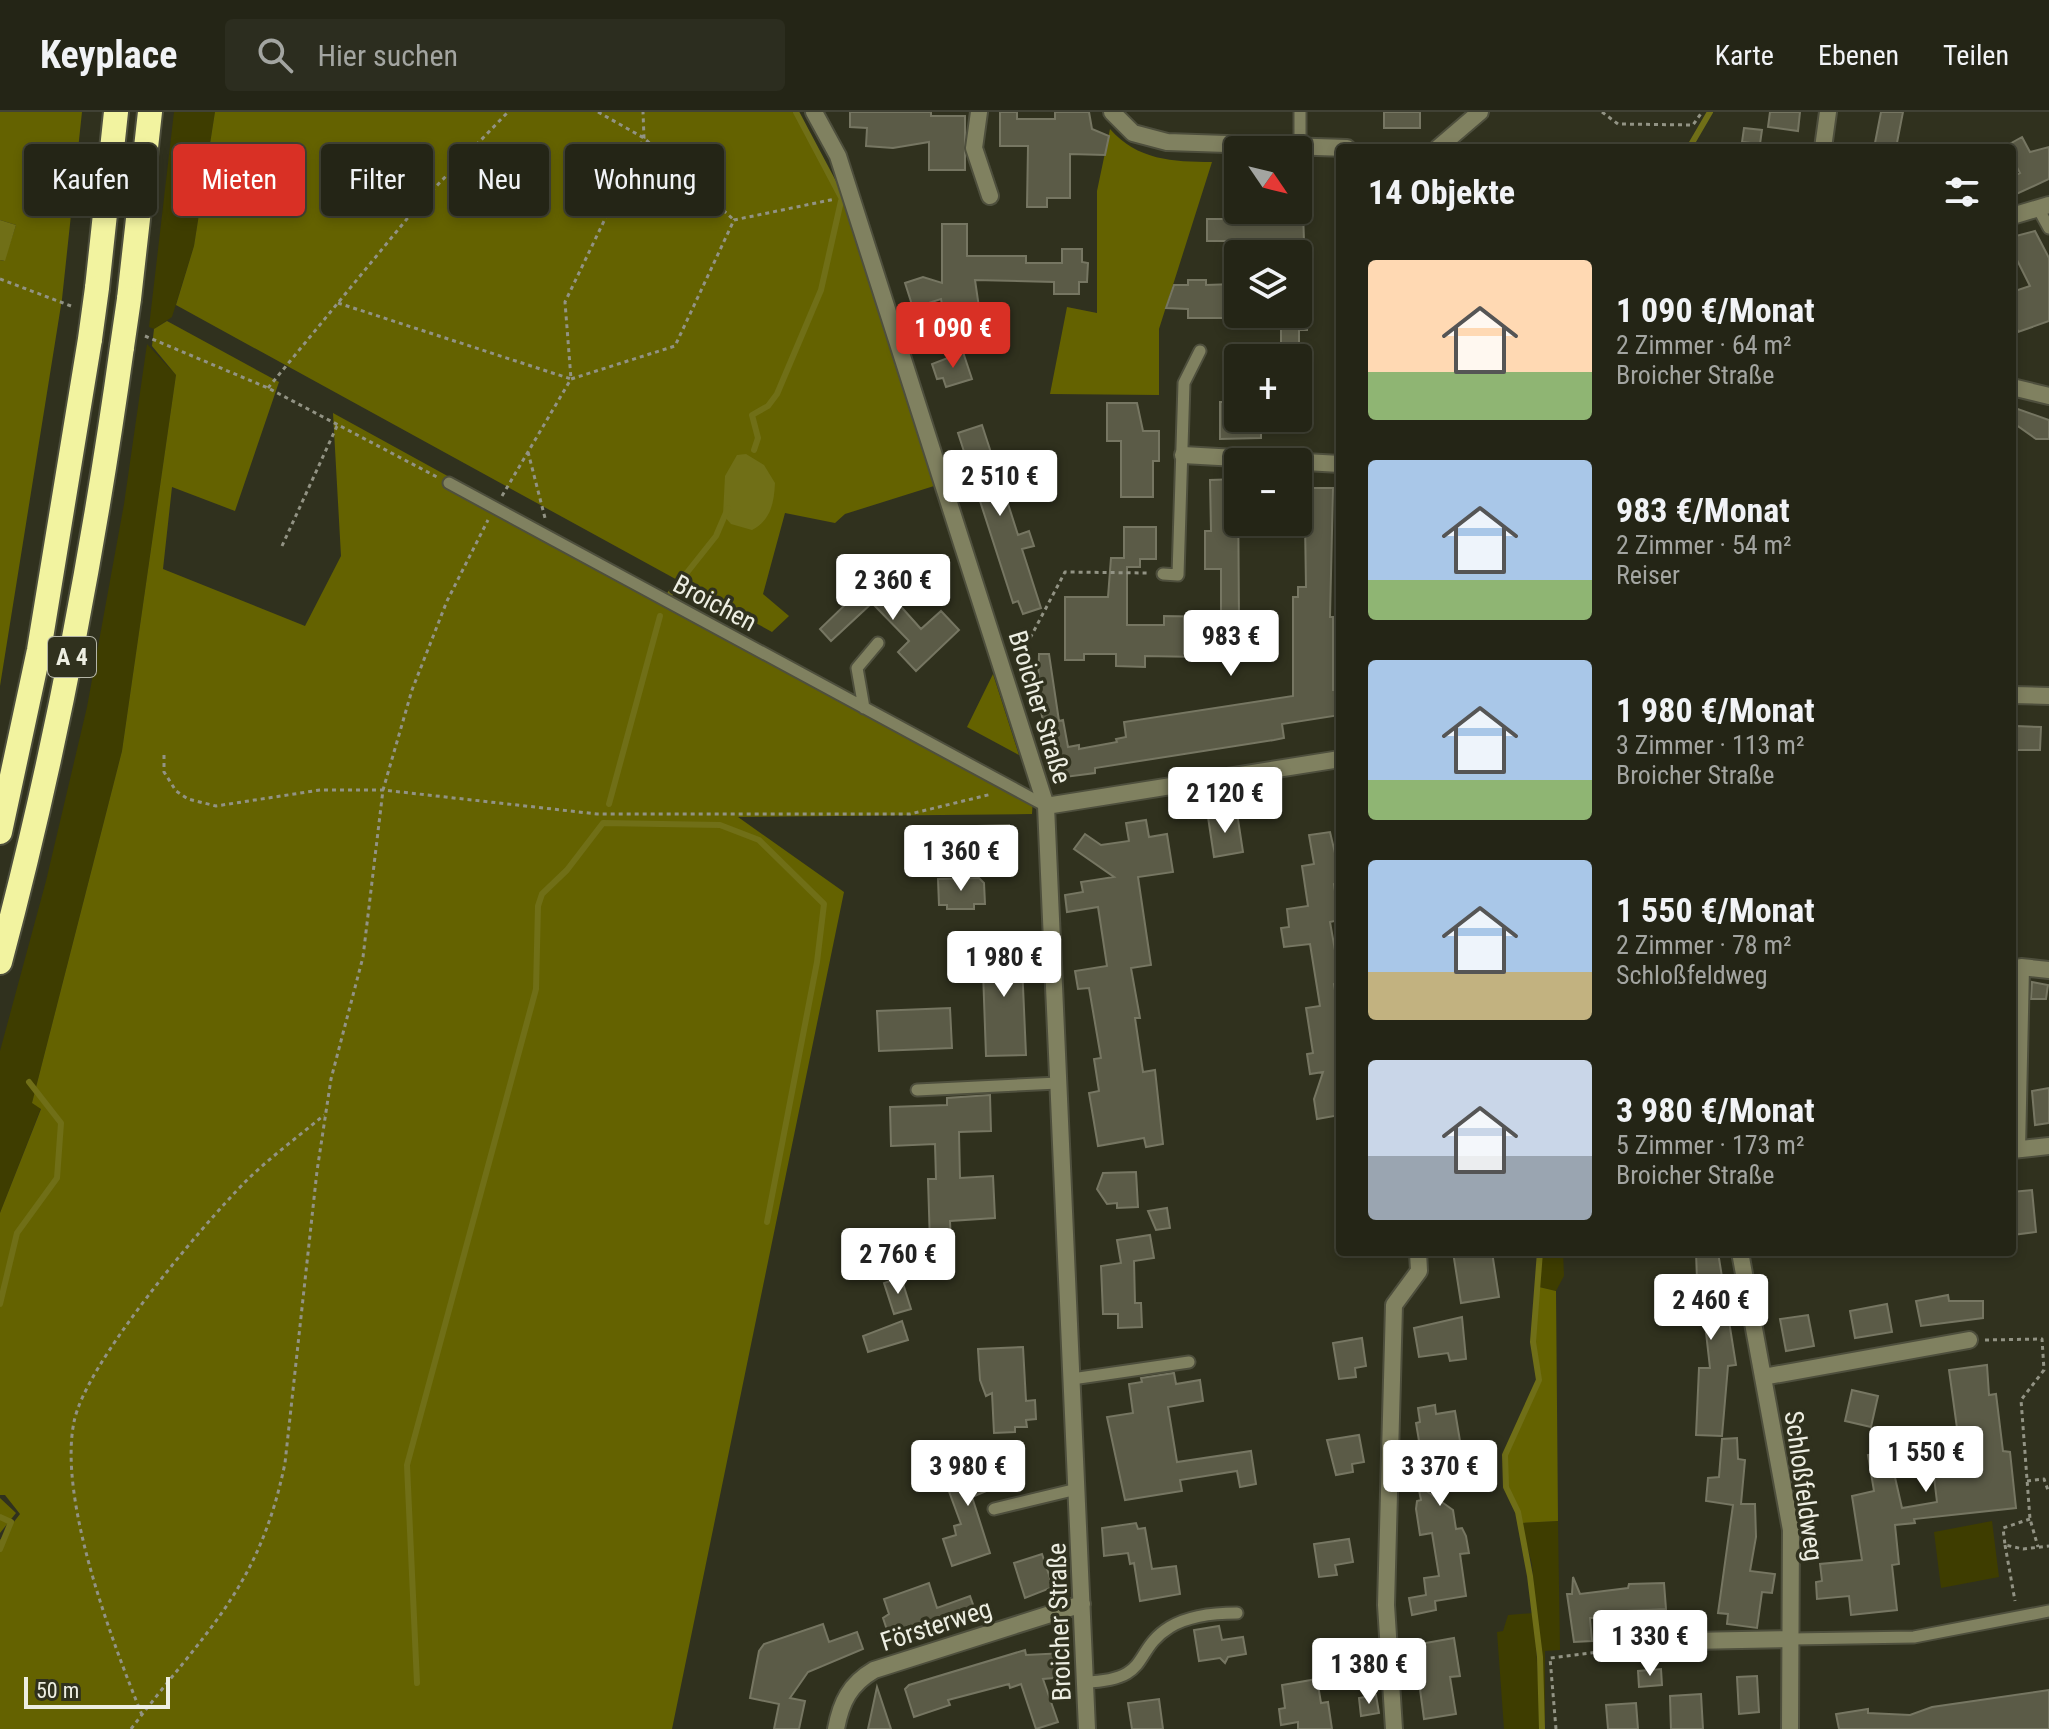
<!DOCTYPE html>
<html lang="de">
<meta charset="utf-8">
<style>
:root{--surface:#242516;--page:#2c2d1f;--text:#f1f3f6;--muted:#a3a5a1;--line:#414235;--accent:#d93025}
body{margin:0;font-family:"Roboto Condensed",sans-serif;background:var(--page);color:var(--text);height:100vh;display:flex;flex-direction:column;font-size:30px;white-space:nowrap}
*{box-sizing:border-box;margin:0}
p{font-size:26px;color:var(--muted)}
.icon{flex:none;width:44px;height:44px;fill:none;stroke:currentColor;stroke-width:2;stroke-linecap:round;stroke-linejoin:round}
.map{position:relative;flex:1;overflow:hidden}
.sheet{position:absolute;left:1336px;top:32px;width:680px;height:1112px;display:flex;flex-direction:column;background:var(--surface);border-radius:8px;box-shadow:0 4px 12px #0003,0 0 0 2px var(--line)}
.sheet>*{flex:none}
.top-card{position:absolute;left:24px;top:32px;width:760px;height:72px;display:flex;gap:16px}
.needle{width:52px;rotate:125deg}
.controls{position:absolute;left:1224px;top:24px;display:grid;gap:16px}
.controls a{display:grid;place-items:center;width:88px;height:88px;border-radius:8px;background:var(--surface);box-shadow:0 4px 12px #0003,0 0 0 2px var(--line);font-size:40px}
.scale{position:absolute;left:24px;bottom:20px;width:146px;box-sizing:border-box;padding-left:8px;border:4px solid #edeee2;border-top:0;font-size:22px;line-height:28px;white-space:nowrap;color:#edeee2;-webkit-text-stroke:6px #30311e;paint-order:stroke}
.price{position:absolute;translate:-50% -68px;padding:0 18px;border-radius:8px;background:#fff;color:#222;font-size:26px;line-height:52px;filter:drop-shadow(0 2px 4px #0008)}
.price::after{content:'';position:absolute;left:50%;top:48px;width:24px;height:18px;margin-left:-12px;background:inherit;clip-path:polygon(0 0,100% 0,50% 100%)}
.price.selected{background:var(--accent);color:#fff}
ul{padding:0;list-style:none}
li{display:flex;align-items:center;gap:24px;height:200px;padding:0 32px}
li span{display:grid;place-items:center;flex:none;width:224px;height:160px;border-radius:8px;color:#555}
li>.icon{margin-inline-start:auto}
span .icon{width:96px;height:96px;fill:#fffc;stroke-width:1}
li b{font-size:34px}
h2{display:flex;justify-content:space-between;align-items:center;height:96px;padding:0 32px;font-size:34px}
.chip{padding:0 28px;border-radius:8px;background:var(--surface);box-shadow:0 4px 12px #0003,0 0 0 2px var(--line);font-size:28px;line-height:72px}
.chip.selected{background:var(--accent);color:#fff}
header{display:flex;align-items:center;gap:48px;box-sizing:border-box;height:112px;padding:0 40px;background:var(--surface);border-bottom:2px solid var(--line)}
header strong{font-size:38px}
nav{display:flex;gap:44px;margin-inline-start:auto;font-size:28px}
.search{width:560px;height:72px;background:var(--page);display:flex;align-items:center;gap:20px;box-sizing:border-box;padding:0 28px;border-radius:8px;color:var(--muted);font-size:30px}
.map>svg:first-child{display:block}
</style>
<header>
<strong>Keyplace</strong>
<div class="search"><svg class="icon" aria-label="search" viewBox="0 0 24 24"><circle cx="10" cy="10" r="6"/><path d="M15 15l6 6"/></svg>Hier suchen</div>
<nav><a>Karte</a><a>Ebenen</a><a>Teilen</a></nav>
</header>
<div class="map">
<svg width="2049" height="1617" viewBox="0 0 2049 1617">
<rect width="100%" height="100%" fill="#30311e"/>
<!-- green -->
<path fill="#3e3d00" d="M174,0H215L194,134L172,205L154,217L149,215Z
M147,232L176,263L122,639L32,991L41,996L0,1101V939L46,769L87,595L124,392Z
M1540,1140H1563L1564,1164L1556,1179L1539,1175Z
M1558,1409L1560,1538L1545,1539V1617L1532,1452L1521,1411Z
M1992,1409L1999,1465L1941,1476L1934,1420Z
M1534,1501L1541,1617H1504L1497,1520L1503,1519L1508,1503Z"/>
<!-- forest -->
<path fill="#646200" d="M0,0H82L62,187L0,574V148L4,149L16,113L0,108Z
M215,0H796L844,91L934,374L845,402L835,411L785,401L763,482L789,504L772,520L176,193L194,134Z
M1110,17C1137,48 1173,50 1212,50L1159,217V283L1050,282L1067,195L1097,201V79Z
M167,209L279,270L235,399L172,375L163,457L305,514L341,444L333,301L1033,686L1032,702L738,705L844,780L672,1617H0V1428L20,1402L5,1383H0V1101L41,997L32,991L122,639L176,263L152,234L154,217Z
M993,562L1019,643L967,615Z
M1539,1175L1556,1179L1558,1409L1521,1411L1506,1366L1507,1340L1540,1271L1533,1222Z
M0,1386L16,1401L0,1421Z"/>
<!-- water -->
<path fill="#706f17" d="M0,108L16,113L5,149L0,148Z
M746,342L764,353L775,371C774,391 771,408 752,418L731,412L723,403L725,364L737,343Z
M919,1121L920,1130L883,1132L882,1124Z"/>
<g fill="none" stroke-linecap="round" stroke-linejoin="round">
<!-- stream -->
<path stroke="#706f17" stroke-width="6" d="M796,0L841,85
M1689,36L1710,0
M754,338L758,326L752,303L768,294L777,282L821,178L841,89
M670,482L716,424L728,396
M609,692L660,504
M1540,1140L1533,1230L1539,1268L1505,1343L1506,1375L1518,1400L1530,1464L1540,1545L1542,1617
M0,1192L17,1121L57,1066L61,1011L29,970
M0,1405L11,1410L0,1437
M417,1571L407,1353L536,877L538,794L542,782L567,758L603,711L720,713L759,728L824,792L817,850L767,1110"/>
</g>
<!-- building -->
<path fill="#5b5b47" stroke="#767662" stroke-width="2" d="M850,0H931V4H965V58H929V30L893,36L866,34L867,16L850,15Z
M1000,0H1017V7H1055V0H1089L1092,17L1109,24L1105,43L1070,42V86H1047V95H1027L1028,34H1000Z
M1384,0H1420V16H1384Z
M1770,0H1800L1798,19L1768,15Z
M1881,0H1903L1896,36H1874Z
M1744,16L1762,18L1760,32L1742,30Z
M2022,25L2030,40L2049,35V67L2012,84V65L2020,61L2012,46V36L2006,34Z
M1267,98L1303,100L1304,129H1207V107H1267Z
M942,112H967V144H1026V151H1062V137H1082V150L1088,151L1087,170H1079V182H1054V170L975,168L984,230L949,229L941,187L913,196L905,171L923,165L942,171Z
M2035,119L2049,146V209L2018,220L2012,201V180L2030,174L2017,148L2012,146V125Z
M1188,168H1206V173L1234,172L1238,206H1188V197L1166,196L1174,173H1188Z
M1281,202H1308L1307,218H1299V246H1281Z
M963,240L972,267L946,275L943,266L937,267L932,252Z
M1220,290H1238V306H1261V326L1220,327Z
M1107,291H1137L1143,319H1159V349H1153V385H1121V329H1107Z
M2012,295L2049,308V327H2036L2012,310Z
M982,313L997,359L1008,355L1010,362L1013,369L1002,373L1018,423L1029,419L1034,434L1022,437L1041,496L1023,502L1018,489L1013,491L958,321Z
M1238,367L1239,509H1254V546L1145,544V555L1116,554V542H1084V548H1065V485H1108L1111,446H1124V415H1156V447H1140V455H1127V513H1164V504L1221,505V457H1205V419H1211L1210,368Z
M1298,376H1333L1330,505H1333V578H1338L1340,603L1282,612L1284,626L1274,628L1095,656V661L1065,665L1061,641L1048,643L1038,579L1039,542H1049L1059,609L1063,608L1068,635L1079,633V637L1117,630L1116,627L1126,625L1124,610L1293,584V485H1298V475H1306L1305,411H1298Z
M870,460L921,517L941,499L959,518L916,559L898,540L909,529L872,491L831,529L820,517L847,491L843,486Z
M2016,614L2041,615L2040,638H2016Z
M1237,701L1243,740L1214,745L1208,705Z
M1146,708L1149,725L1167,722L1173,760L1138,765L1151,853L1131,856L1140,906H1135L1143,960L1155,958L1163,1032L1146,1035L1144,1026L1098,1034L1089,981L1099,979L1094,947L1101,946L1089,876L1078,877L1075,859L1107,854L1098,795L1067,800L1065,783L1083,780L1081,770L1114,765L1074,737L1085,722L1101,733L1129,729L1126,711Z
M1009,713V740L978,745L977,714Z
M1330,720L1340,762V771L1334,772L1339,808L1330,810L1336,844L1340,843V871L1334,872L1340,908V1003L1317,1007L1314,987L1323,960L1310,962L1307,942L1313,941L1306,896L1320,894L1310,832L1284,835L1281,816L1289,815L1287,797L1308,794L1302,754L1314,752L1309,723Z
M979,766L984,771L985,792H974V797H947V793H939L938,767Z
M1021,829L1026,943L986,944L982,831Z
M2032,870L2048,873L2046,887H2031Z
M950,896L952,936L879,939L877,899Z
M2049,976V1011L2035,1013L2032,979Z
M990,983L991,1019L959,1020L960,1066L993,1064L995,1106L950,1109L951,1131L930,1132L928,1067H936L935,1032L891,1034L890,995L947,993V986Z
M1136,1060L1138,1095L1117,1096V1091L1107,1092L1097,1077L1103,1061Z
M2032,1078L2036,1120L2012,1123V1080Z
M1167,1096L1170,1116L1156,1118L1148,1099Z
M1150,1123L1154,1146L1134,1149L1135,1191H1141L1142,1215L1118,1216V1202H1103L1101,1154L1121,1151L1117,1128Z
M1453,1140H1492L1499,1185L1461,1191Z
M1696,1140H1718L1736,1253L1728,1254L1722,1324L1696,1323L1699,1256H1710L1702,1185H1674L1677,1165L1697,1168Z
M901,1165L911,1197L894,1202L884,1171Z
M1948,1183L1949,1189H1983V1206L1921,1214L1916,1189Z
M1887,1192L1892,1220L1855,1226L1850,1199Z
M1808,1203L1814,1234L1786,1239L1780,1207Z
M1462,1205L1466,1247L1450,1249L1448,1241L1419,1245L1414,1216Z
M902,1209L908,1228L868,1240L863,1224Z
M1362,1226L1366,1254L1355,1256L1356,1265L1339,1267L1333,1231Z
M1023,1235L1026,1289L1035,1288L1036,1307L1026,1308L1027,1315H1015V1320L994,1321L992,1281L986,1284L980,1268L978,1237Z
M1987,1253L1989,1283L1996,1282L2003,1339L2010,1340L2016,1396L1914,1407L1915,1411L1895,1413L1899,1452L1892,1453L1897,1498L1851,1503L1849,1484L1817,1487L1816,1470L1822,1469L1820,1452L1862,1448L1852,1384L1874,1379L1868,1343L1889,1339L1902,1396L1937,1390L1930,1332L1940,1330L1912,1321L1957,1316L1949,1258Z
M1174,1261L1176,1272L1200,1268L1203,1289L1168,1295L1177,1350L1251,1339L1256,1372L1240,1375L1237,1359L1180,1368L1182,1379L1125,1388L1107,1305L1133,1301L1129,1272L1142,1270L1141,1266Z
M1852,1278L1878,1284L1871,1315L1845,1309Z
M1435,1293L1436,1302L1455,1299L1461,1335L1453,1336L1459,1373L1425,1378L1453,1398L1456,1417L1462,1416L1466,1424L1469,1441L1460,1442L1466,1484L1435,1489L1436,1498L1412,1503L1409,1486L1426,1483L1424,1466L1439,1464L1432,1421L1420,1423L1416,1397L1417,1389L1421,1388L1418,1373L1422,1376L1420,1360L1424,1359L1416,1311L1420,1310L1418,1296Z
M1359,1323L1364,1350L1352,1352L1353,1360L1336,1363L1327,1328Z
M1737,1326L1738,1347L1745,1348L1741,1392H1755L1756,1425L1750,1459L1775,1462L1772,1481L1762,1480L1757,1516L1727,1512L1728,1502L1718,1501L1733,1393L1706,1389L1708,1366L1719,1365L1722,1327Z
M960,1347L964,1359L995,1349L1003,1372L972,1385L990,1441L952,1454L943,1427L956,1423L954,1414L961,1412L940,1355Z
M1136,1411L1138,1417L1145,1416L1152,1457L1176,1454L1180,1482L1140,1489L1134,1451L1130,1452L1128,1441L1104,1444L1102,1416Z
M1349,1427L1353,1450L1335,1453L1337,1463L1319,1465L1314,1432Z
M1042,1442L1053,1475L1025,1486L1014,1451Z
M1573,1465L1580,1482L1628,1476L1629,1472L1664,1471L1666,1497L1608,1500V1505L1590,1506L1592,1529L1574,1530L1567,1482H1572Z
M929,1471L937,1496L970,1484L976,1501L891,1530L883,1506L889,1502L884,1487Z
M823,1512L829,1530L857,1520L863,1537L808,1560L790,1586L805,1589L799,1617H774L779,1592L750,1586L759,1539L764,1532Z
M1219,1514L1222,1528L1243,1525L1246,1542L1228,1545L1225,1551L1220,1546L1199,1549L1194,1518Z
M1454,1526L1460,1564L1450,1565L1456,1602L1424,1607L1414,1533Z
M1025,1538L1026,1543L1065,1541L1066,1565L1043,1567L1058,1610L1036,1617L1021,1572L1010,1576L1009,1572L948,1588L950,1593L914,1605L905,1577L909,1573Z
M1362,1546L1365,1563L1347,1566L1344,1548Z
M1661,1557L1662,1573L1639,1575L1638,1559Z
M1757,1564L1759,1600L1739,1602L1737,1565Z
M1317,1567L1321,1591L1328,1590L1332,1617H1298V1610L1281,1613L1279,1597L1285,1596L1282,1573Z
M877,1575L891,1617H868Z
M2049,1578V1617H1839L1836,1602L1868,1597V1601L1910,1603L1932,1595Z
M1701,1582L1703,1617H1671L1670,1584Z
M1376,1583L1379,1601L1361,1604L1359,1586Z
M1159,1587L1163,1617H1132L1128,1591Z
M1636,1591L1638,1617H1608L1606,1593Z"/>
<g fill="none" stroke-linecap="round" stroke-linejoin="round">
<defs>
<path id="service" d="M1300,34V0
M2038,96L2049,116
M449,371L1046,694
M1163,462L1178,463L1184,271L1200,239
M864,596L857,556L878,531
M917,978L1058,971
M1072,1267L1189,1250
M994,1397L1077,1377
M1792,1527L1914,1525L2049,1499
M1085,1570C1153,1568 1131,1539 1170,1515C1190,1503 1215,1501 1237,1501"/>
<path id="minor" d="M814,0L838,44L1046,694L1087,1617
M979,0L974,36L990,84
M1112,0L1133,21L1167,30L1347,36
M1438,36L1480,0
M1823,36L1828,0
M2012,104L2049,93
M2012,275L2049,284
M1183,343L1340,352
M2012,583L2049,584
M1046,694L1340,647
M2017,1037L2021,855L2049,858
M2012,1038L2049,1034
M1740,1140L1791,1418L1790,1617
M1763,1265L1969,1228
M1638,1530L1792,1527
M836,1617C841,1590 850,1572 874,1558L1082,1492
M1394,1617L1386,1493L1394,1193L1419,1159L1418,1140"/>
<path id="motorway" d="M97,176L116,0
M129,187L150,0
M0,720L39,538L90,227
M0,850C54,648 93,443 122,235"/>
</defs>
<!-- service casing -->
<use href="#service" stroke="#4e4f3d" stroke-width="15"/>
<!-- minor casing -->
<use href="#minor" stroke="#4e4f3d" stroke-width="20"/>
<!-- motorway casing -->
<use href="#motorway" stroke="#4e4f3d" stroke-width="28"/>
<!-- path -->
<path stroke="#929384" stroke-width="3" stroke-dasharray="4 4" stroke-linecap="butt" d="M598,0L644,26L734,108
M1602,0L1618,12L1693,13L1702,0
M0,167L71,194
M338,191L571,267L565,190L644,26L643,0
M145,224L268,276L437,365
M268,276L420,91L508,0
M528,340L545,406
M502,384L571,267L675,234L734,108L835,87
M282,434L337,314
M1019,547L1065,460L1147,461
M164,643V660L176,679L188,687L216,694L320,678H383L597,702H910L992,682
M1985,1228L2042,1227L2044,1258L2021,1288L2030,1407L2038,1435
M2027,1369L2044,1367L2049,1381
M2030,1407L2003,1416L2005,1433L2023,1437L2049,1434
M2005,1433L2015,1489
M142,1603C112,1529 58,1388 74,1310C85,1252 201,1115 245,1070C269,1046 298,1025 324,1003
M131,1617C204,1520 259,1478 285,1351L317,1059L331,967L363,845L383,678L412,578L447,489L488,408
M1556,1617L1550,1546L1624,1537"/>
<!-- service -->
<use href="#service" stroke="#808160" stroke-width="11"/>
<!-- minor -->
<use href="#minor" stroke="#808160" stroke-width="16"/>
<!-- motorway -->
<use href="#motorway" stroke="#f2f3a0" stroke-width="24"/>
<defs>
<path id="motorway-bridge" d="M90,227L97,176
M122,235L129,187"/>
</defs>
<!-- motorway-bridge casing -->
<use href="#motorway-bridge" stroke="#4e4f3d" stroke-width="28" stroke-linecap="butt"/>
<!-- motorway-bridge -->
<use href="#motorway-bridge" stroke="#f2f3a0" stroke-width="24"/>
</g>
<g text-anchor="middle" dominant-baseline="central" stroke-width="7" stroke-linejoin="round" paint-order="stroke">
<!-- shield labels -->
<rect fill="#30311e" stroke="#b4b5a7" stroke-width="2" x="48" y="525" width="48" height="40" rx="6"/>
<g font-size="24" font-weight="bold" fill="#edeee2">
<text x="72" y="545">A 4</text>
</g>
<!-- street labels -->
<g font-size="26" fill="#edeee2" stroke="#30311e">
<text transform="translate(715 491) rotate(28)">Broichen</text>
<text transform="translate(1040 595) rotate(73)">Broicher Straße</text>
<text transform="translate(1804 1374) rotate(82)">Schloßfeldweg</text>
<text transform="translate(1059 1510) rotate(-92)">Broicher Straße</text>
<text transform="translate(936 1513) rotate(-18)">Försterweg</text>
</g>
</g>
</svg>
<div class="controls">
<a><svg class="needle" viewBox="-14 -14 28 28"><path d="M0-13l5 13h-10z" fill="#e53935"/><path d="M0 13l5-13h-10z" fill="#a3a5a1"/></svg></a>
<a><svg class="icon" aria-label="layers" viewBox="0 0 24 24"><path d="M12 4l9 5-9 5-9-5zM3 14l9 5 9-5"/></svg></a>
<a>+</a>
<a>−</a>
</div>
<div class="scale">50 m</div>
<b class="price selected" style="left:953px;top:258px">1 090 €</b>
<b class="price" style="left:1000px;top:406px">2 510 €</b>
<b class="price" style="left:893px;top:510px">2 360 €</b>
<b class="price" style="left:1231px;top:566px">983 €</b>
<b class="price" style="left:1225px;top:723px">2 120 €</b>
<b class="price" style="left:961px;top:781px">1 360 €</b>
<b class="price" style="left:1004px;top:887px">1 980 €</b>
<b class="price" style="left:898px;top:1184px">2 760 €</b>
<b class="price" style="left:1711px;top:1230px">2 460 €</b>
<b class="price" style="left:1926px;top:1382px">1 550 €</b>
<b class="price" style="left:968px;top:1396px">3 980 €</b>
<b class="price" style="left:1440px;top:1396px">3 370 €</b>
<b class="price" style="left:1650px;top:1566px">1 330 €</b>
<b class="price" style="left:1369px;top:1594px">1 380 €</b>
<div class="top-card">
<a class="chip">Kaufen</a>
<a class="chip selected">Mieten</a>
<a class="chip">Filter</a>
<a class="chip">Neu</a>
<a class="chip">Wohnung</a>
</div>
<section class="sheet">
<h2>14 Objekte<svg class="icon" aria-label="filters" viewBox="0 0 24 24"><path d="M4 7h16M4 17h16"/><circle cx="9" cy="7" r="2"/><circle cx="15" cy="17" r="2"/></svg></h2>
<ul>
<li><span style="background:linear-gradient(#ffd9b3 70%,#8fb573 0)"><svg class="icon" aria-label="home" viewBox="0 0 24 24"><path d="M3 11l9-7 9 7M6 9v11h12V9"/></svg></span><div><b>1 090 €/Monat</b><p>2 Zimmer · 64 m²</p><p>Broicher Straße</p></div></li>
<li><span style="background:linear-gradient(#a9c7e8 75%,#8fb573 0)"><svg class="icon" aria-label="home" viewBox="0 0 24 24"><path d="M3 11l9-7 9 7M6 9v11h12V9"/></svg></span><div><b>983 €/Monat</b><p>2 Zimmer · 54 m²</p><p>Reiser</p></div></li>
<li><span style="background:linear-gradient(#a9c7e8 75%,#8fb573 0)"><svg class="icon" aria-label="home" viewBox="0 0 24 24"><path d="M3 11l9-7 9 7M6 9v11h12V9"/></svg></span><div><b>1 980 €/Monat</b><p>3 Zimmer · 113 m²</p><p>Broicher Straße</p></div></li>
<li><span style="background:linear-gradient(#a9c7e8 70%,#c2b280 0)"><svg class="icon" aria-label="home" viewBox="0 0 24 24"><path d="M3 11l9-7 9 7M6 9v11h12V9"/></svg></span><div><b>1 550 €/Monat</b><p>2 Zimmer · 78 m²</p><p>Schloßfeldweg</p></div></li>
<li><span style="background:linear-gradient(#c9d6e8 60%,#9aa5b1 0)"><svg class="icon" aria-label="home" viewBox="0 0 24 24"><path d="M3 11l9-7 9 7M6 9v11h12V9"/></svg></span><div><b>3 980 €/Monat</b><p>5 Zimmer · 173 m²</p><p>Broicher Straße</p></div></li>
</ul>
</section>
</div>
